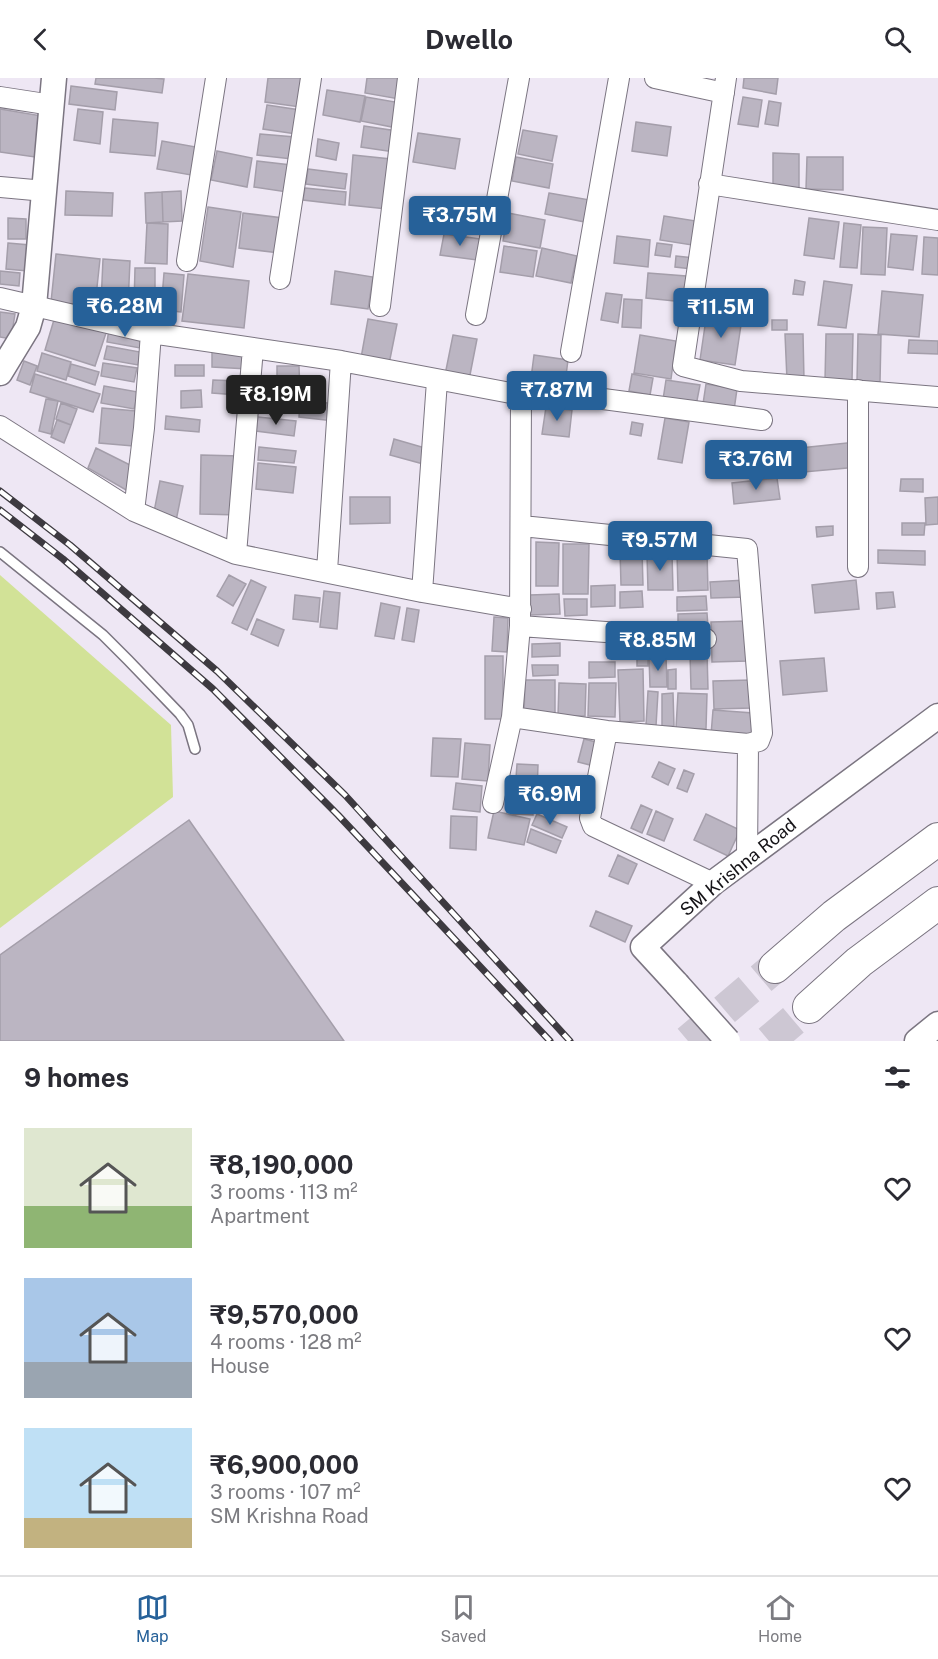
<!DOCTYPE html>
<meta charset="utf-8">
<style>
:root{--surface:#fff;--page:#f2f2f3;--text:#2b2b33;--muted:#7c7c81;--line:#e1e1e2;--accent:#266199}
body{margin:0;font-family:"Public Sans",sans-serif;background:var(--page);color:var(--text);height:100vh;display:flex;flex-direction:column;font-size:22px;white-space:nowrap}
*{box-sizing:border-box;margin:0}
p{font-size:20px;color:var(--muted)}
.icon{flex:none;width:33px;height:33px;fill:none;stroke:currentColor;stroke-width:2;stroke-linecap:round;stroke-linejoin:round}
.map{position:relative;height:963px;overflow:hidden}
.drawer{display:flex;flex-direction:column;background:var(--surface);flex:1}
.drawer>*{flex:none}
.price{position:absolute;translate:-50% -51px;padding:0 14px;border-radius:6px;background:var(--accent);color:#fff;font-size:20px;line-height:39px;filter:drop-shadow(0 2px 3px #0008)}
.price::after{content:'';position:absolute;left:50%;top:36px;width:18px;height:14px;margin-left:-9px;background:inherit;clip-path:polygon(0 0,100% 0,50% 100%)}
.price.on{background:#222;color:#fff}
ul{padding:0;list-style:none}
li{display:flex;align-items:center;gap:18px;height:150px;padding:0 24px}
li span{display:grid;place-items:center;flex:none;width:168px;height:120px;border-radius:0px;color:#555}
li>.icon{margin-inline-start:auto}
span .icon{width:72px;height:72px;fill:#fffc;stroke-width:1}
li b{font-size:26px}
h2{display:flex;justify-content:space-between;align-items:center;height:72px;padding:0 24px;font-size:26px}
header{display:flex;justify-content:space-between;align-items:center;height:78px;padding:0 24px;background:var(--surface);font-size:27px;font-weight:700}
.dock{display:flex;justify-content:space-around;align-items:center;height:84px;border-top:2px solid var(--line);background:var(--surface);font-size:16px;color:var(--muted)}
.dock a{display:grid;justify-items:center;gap:3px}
.dock .on{color:var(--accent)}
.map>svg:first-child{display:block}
</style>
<header><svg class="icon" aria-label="back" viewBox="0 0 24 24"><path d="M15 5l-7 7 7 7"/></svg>Dwello<svg class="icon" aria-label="search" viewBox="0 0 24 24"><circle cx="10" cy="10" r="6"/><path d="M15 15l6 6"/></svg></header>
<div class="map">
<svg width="938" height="963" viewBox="0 0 938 963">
<rect width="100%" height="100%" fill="#eee7f4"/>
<!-- green -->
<path fill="#d2e297" d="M0,497L171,647L173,719L0,850Z"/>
<!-- building -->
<path fill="#bbb5c2" stroke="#a49eaa" stroke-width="1.5" d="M96,0H154L164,1L162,15L95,6Z
M268,0H304L300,29L265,24Z
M367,0H402L399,21L365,15Z
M744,0H778L776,16L743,10Z
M71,8L117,14L115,32L69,26Z
M327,12L365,18L360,44L323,37Z
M366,19L401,25L397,50L361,43Z
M743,19L762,22L758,49L738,46Z
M769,23L781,25L778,48L765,46Z
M267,27L300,32L296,56L263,51Z
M0,31L42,38L35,79L0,74Z
M78,31L103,34L100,66L74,62Z
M113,41L158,45L155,78L110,74Z
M636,44L671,49L667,78L632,73Z
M364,48L397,53L394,74L361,69Z
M523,52L557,58L552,83L518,76Z
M418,55L460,61L455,91L413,84Z
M260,56L295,59L292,81L257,77Z
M318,61L339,65L336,82L316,78Z
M162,63L196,69L191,97L157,91Z
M217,73L252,80L247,109L211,102Z
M773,75L799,76V114H773Z
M353,77L391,81L387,131L349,127Z
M516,79L553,86L549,110L512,103Z
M807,79H843V112L806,111Z
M257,83L291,87L287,114L254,109Z
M308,91L347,96L345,111L306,106Z
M305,110L346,114L345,127L303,122Z
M66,113L113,115L112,138L65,137Z
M181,113L182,143L163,144L162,114Z
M162,114L163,144L146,145L145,115Z
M549,115L590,122L585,144L545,136Z
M208,129L241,134L233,189L200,183Z
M243,135L283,140L279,175L239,170Z
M508,135L545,142L540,170L503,163Z
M664,138L696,143L692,167L660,162Z
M8,140L26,141V161H8Z
M809,140L839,144L834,181L804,177Z
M147,145L168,146L167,186L145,185Z
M844,145L861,147L857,190L840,189Z
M863,149L887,150L885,197L861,196Z
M444,156L480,161L477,182L440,177Z
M891,156L917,158L913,192L888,189Z
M617,158L650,162L648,189L614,185Z
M924,159L938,160V197L922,196Z
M8,165L30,167L28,193L6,191Z
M657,165L672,167L670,179L655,177Z
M504,168L537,173L533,199L500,194Z
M542,170L577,178L571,205L536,198Z
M56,176L100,181L95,228L51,224Z
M676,178L694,180L692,191L675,189Z
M103,181L130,183L128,227L101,226Z
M135,190H155V227H134Z
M0,193L20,195L19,208L0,206Z
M335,193L373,199L368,231L331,226Z
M164,195L184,197L181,234L161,232Z
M648,195L686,198L684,224L646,220Z
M188,196L249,203L244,250L182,243Z
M795,202L805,204L803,217L793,216Z
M824,203L852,207L846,250L818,247Z
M882,213L923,217L919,259L878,256Z
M606,215L622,217L618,245L601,242Z
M624,221L642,222L641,250L622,249Z
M0,234L15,236L11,261L0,259Z
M707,234L742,240L735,287L700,282Z
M56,235L107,252L95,288L45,272Z
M368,241L397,246L389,286L361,280Z
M772,242H787V252H772Z
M109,251L143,257L140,270L107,264Z
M785,256H803L804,302H787Z
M826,256H853L852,303H825Z
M858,256L881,257L880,304L857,303Z
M453,257L477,261L468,307L444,302Z
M640,257L676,263L671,301L634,295Z
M909,262L938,263V276L908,275Z
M107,268L140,274L138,287L104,281Z
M212,273L249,275L248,291L212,289Z
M42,275L71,284L66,302L37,293Z
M534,277L568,282L564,313L530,308Z
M24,283L37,288L30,307L17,302Z
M103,285L137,290L134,304L101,298Z
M71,286L99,294L95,307L68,298Z
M175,287H204V298H175Z
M277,288H299L300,316H277Z
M35,296L100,316L93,334L30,314Z
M632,296L653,300L650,317L629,313Z
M213,302L239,303L238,317L212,315Z
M666,302L700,307L695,333L662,328Z
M706,306L737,311L734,332L703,326Z
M104,308L138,314L134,331L101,325Z
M201,312L202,329L181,330V313Z
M46,321L58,323L51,356L39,353Z
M300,322L336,326L334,343L299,339Z
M61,325L77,331L71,347L56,341Z
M546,329L572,332L569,359L542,356Z
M102,330L136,333L133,368L99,365Z
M166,338L200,342L199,354L165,351Z
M258,339L296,343L294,358L256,353Z
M665,340L689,344L682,385L658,381Z
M57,342L71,347L64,365L51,359Z
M632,344L643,346L641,358L630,356Z
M394,361L432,372L427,387L390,377Z
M856,364L858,389L793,395L791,371Z
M259,369L296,373L294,385L258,382Z
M96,370L136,390L133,416L88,390Z
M201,377L240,378L239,437L200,436Z
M258,385L296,389L293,415L256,411Z
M777,400L780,421L734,426L732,405Z
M901,401H923V414L900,413Z
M160,403L183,408L176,443L153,439Z
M350,419H390V445L350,446Z
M938,419V446L926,447L925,420Z
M902,445H925L924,457H902Z
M833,448V457L817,459L816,449Z
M536,464L559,465L558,508H536Z
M563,466H589L588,516H563Z
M620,472H642L643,507H621Z
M878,472L925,473V487L878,485Z
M707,474L708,512L678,513L677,475Z
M672,476L673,512H648L647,477Z
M229,497L246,506L233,528L217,518Z
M251,502L266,509L247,552L232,545Z
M746,502L747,519L711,520L710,504Z
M856,502L859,531L815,535L812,507Z
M615,507V528L591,529V508Z
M324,513L340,515L337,551L320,549Z
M642,513L643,529L620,530V514Z
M893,514L895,529L877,531L876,515Z
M559,516L560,536L530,537V517Z
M295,517L320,520L318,544L293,541Z
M706,518L707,532L677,533V519Z
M564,521H587V537L565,538Z
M381,525L400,529L394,561L375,558Z
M407,530L419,532L414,564L402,562Z
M707,535L708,549L678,550V536Z
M494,539L508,540L507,574L492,573Z
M257,541L284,552L278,568L251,556Z
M746,543L748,583L712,584L711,544Z
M560,565V578L532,579V566Z
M637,568H648V588H637Z
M707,574L708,611H691L690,575Z
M485,578H503V641H485Z
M649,578H666L667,609H650Z
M824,580L827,613L783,617L780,583Z
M589,584H615V599L589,600Z
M532,587H558V597L533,598Z
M643,591L644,643L620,644L618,592Z
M676,591V611H668V592Z
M525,602H555V639L524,638Z
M751,602L752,630L714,631L713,603Z
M559,605L586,606L585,638H558Z
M589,605H616L615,639L588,638Z
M648,613L658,614L656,648L646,647Z
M673,615L674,648L662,649V616Z
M678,615L707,616L706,651L676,650Z
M713,632L753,635L751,659L711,657Z
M433,660L461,661L458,699L431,698Z
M584,661L596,664L590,687L578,684Z
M465,665L490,667L488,703L462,701Z
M659,684L675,691L668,707L652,699Z
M517,686L538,687L537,715L515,714Z
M684,692L694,696L687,714L677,710Z
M456,705L482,708L480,734L453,731Z
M544,709L565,715L562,728L541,723Z
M514,725L533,726V737L513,736Z
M641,727L652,732L642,755L631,750Z
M494,733L530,741L524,767L488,760Z
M656,733L673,741L664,763L647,756Z
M537,736L567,749L562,760L532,747Z
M706,736L740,752L728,778L694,762Z
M451,738L477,739L476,772L450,770Z
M189,742L344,963H0V877Z
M531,751L561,763L556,775L527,764Z
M618,777L637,786L628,806L609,798Z
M596,833L632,848L625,864L590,848Z"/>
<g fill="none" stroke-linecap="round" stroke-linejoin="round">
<!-- trunk-tunnel -->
<path stroke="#cdc7d3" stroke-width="32" stroke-dasharray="32 16" stroke-linecap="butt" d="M688,963L775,889
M769,963L809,929"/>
<defs>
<path id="service" d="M0,474L103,557L128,582L180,636L188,647L195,671"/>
<path id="minor" d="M655,0L724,15
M726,0L683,288L741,303L938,319
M0,19L52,27
M709,106L938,142
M0,109L45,113
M187,183L216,0
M280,201L311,0
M0,220L151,255L341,283L521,317H573L762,342
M380,228L408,0
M476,237L519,0
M571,274L619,0
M858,312V489
M521,317L520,548L706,561
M0,348L134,433L236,476L422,514L521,531
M134,433L144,350L151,255
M236,476L253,270
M327,493L341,283
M422,514L437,303
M512,639L607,653L748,666L759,663L762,655L747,471L522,448
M607,653L590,740L593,748L713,805
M493,725L512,639L520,548
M747,780L748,666"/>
<path id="tertiary" d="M0,295L28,249L34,228L54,0
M677,906L643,869L713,805L938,638
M917,963L938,946"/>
<path id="trunk" d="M775,889L834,838L938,761
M809,929L859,884L938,825"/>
</defs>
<!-- service casing -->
<use href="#service" stroke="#7b7581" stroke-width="12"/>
<!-- minor casing -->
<use href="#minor" stroke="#7b7581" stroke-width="22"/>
<!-- tertiary casing -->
<use href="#tertiary" stroke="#7b7581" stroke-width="27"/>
<!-- trunk casing -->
<use href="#trunk" stroke="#7b7581" stroke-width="34"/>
<!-- service -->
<use href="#service" stroke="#fff" stroke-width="9"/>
<!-- minor -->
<use href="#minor" stroke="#fff" stroke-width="20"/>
<!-- tertiary -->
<use href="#tertiary" stroke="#fff" stroke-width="24"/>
<!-- trunk -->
<use href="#trunk" stroke="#fff" stroke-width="32"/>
<defs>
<path id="rail" d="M0,413L70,467L217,593L345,717L570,963
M0,432L63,481L213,611L338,737L550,963"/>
</defs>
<!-- rail casing -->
<use href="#rail" stroke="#3d3a40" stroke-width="7"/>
<!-- rail -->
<use href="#rail" stroke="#fff" stroke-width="4.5" stroke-dasharray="14" stroke-linecap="butt"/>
<defs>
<path id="tertiary-bridge" d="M677,906L728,963"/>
</defs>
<!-- tertiary-bridge casing -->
<use href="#tertiary-bridge" stroke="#7b7581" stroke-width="27" stroke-linecap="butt"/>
<!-- tertiary-bridge -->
<use href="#tertiary-bridge" stroke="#fff" stroke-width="24"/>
</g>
<g text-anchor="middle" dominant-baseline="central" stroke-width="5" stroke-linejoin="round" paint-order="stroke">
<!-- street labels -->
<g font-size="18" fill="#151317" stroke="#fff">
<text transform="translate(738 789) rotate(-39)">SM Krishna Road</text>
</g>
</g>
</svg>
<b class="price" style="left:460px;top:169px">₹3.75M</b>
<b class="price" style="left:125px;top:260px">₹6.28M</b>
<b class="price" style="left:721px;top:261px">₹11.5M</b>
<b class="price" style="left:557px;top:344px">₹7.87M</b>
<b class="price on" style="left:276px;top:348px">₹8.19M</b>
<b class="price" style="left:756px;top:413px">₹3.76M</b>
<b class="price" style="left:660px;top:494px">₹9.57M</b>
<b class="price" style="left:658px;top:594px">₹8.85M</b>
<b class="price" style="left:550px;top:748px">₹6.9M</b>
</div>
<section class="drawer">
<h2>9 homes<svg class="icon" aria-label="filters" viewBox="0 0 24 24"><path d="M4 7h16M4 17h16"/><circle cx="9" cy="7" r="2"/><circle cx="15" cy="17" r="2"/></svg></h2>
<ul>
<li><span style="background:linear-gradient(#dfe7d0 65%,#8fb573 0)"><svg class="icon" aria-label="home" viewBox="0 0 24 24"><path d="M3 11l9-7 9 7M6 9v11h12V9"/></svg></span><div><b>₹8,190,000</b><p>3 rooms · 113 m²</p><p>Apartment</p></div><svg class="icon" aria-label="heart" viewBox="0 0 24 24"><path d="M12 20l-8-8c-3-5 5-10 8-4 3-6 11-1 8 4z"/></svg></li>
<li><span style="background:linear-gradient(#a9c7e8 70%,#9aa5b1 0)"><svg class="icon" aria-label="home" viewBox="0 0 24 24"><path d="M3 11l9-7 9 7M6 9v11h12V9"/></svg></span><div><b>₹9,570,000</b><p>4 rooms · 128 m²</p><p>House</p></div><svg class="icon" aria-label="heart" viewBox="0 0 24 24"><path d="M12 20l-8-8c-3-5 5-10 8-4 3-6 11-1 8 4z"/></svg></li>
<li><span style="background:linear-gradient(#bfe0f5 75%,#c2b280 0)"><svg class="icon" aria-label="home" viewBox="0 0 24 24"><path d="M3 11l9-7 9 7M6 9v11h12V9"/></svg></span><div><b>₹6,900,000</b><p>3 rooms · 107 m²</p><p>SM Krishna Road</p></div><svg class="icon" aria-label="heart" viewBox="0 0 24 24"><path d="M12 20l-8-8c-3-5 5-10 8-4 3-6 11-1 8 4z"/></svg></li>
</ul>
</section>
<nav class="dock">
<a class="on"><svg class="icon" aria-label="map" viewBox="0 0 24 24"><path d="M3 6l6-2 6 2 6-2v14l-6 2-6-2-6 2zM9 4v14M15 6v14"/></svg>Map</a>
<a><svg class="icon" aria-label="saved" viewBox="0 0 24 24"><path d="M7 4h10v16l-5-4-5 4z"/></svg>Saved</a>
<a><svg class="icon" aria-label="home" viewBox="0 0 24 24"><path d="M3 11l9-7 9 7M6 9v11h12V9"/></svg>Home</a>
</nav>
